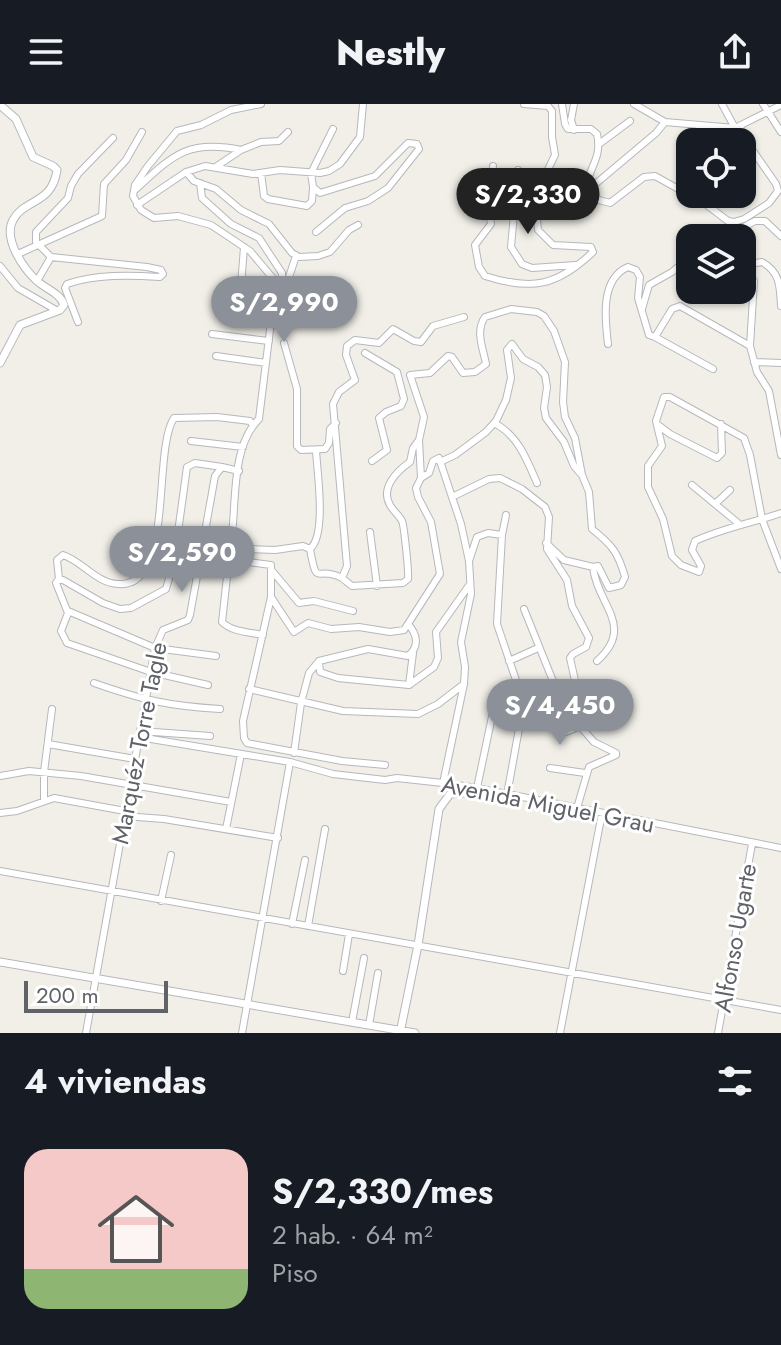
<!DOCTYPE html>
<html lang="es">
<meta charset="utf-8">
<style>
:root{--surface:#171b24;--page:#20242c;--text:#f1f3f6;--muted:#9ea1a6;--accent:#8c9099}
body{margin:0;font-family:Jost,sans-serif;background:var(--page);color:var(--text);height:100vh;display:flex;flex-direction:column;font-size:30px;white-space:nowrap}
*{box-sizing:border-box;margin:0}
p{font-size:26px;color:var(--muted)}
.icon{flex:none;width:44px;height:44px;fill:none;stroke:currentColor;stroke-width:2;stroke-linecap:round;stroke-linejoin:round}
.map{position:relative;height:929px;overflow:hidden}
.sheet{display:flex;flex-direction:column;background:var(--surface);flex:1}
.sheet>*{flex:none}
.buttons{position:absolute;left:676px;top:24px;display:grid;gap:16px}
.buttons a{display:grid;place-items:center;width:80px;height:80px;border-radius:16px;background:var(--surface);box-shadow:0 2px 6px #0004;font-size:40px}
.scale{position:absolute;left:24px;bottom:20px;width:144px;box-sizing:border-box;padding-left:8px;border:4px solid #5f6368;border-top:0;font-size:22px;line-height:28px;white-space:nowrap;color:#5f6368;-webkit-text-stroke:6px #fff;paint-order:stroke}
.price{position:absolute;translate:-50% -68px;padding:0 18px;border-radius:28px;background:var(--accent);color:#fff;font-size:26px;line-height:52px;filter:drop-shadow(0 2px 4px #0008)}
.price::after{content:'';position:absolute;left:50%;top:48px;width:24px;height:18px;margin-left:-12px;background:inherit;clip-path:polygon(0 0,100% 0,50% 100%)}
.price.current{background:#222;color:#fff}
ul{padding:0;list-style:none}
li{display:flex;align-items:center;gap:24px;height:200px;padding:0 24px}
li span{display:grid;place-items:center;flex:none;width:224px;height:160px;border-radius:24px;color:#555}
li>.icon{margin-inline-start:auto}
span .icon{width:96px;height:96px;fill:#fffc;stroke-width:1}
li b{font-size:34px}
h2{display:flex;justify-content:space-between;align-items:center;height:96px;padding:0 24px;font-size:34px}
header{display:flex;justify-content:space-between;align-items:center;height:104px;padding:0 24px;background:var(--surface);font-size:36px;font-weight:800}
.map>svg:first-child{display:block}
</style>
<header><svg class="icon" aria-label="menu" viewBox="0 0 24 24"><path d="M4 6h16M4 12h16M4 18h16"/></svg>Nestly<svg class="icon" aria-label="share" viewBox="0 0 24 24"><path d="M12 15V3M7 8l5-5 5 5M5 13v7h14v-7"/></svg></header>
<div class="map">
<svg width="781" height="929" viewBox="0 0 781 929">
<rect width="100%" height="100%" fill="#f1efe8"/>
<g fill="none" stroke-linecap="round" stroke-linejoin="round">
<defs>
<path id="minor" d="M562,0L565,20L568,25H591L597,30C603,57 586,64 587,87L599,96L610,99L644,73L655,72L707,101L728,117L734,118L744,115L769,99L778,87L776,80L749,41L740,23
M574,0L571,16L574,26
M634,0L665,18L735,24L781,1
M722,0L735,24V38
M763,0L781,28
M698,38L699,21
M599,40L630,17
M241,46L261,38L279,37L288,28
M493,62L488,103L491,120L475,141L479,163L485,172C532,187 557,182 593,148L591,143L553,141L538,126L536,105L538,86L555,51L552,33V7L548,2L524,0
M518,66L511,143L522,160L532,164L575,161
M186,68L194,77L216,85L241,106L269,120L292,149L299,153L318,152L330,148L349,126L358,121
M261,69L264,92L268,95L307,102L312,97L313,84
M200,79L202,94L231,120L259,134L282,169V179L276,178L250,147L211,121L178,112L154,114L141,106L133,92L135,81L148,62L177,27L201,21L231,6L261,0
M136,85C173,51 188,35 241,46L217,62
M587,87L656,29L665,18
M137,101L186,68L205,62L253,70L280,66L320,69L329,67L340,60L360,33L363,0
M316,128L345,104L368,97L388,84L419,45L417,40L408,39L375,72L320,89L313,83L311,69L333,25
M704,134L712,127H736L755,117H765L781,132
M244,143L241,182L243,186L271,188L279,180
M18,150L102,112L104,80L126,56L142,28
M744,161L762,158C780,168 780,182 781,202
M0,162L18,184L56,206
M37,177L51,153
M754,177L750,242L757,268L769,287L781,351
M282,179L289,173L296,152
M642,205L649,181L672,168L690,153
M78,218L65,184L67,180C96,170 129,171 160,173L163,170L161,166L147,163L51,153L36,138V128L68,94L71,82L78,70L113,34
M212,230L269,237
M655,233L713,265
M284,239L297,285V342L301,346L325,345L329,339L330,325L336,319
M608,240C605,215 600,175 628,163L636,166L640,173L638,194L649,231L655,233L672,205L680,202L750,242
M365,249L397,268L404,295L401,302L386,308L379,314L387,346L372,357
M216,252L266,259
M754,258L781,259
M494,319C518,331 527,356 537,379
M658,321L670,330L717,354L722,349L721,320
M191,337L243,343
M440,358L455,351L486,328L496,317L506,296L511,274L507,246L512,240L523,255L538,263L545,271L547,283L544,304L546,314L564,338L574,362L580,369
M421,374L429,369L433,357L439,354L461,420L469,457L471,490L461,538L465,563L464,580L443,679
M692,381L738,419
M452,393L489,375L500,374L522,385L545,403L549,413L547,445L567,476L572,502L589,534L586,543L573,550L570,554L576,581L563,615L561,626L566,628L580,622L594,638L616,649V651
M715,400L730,386
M781,409C752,419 723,424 695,437L692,446L701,462L699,468L681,461L672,452L663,415L648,383V362L662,342L656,317L664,293H670L744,334L750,351L762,415L781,465
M506,411L502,431L497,520L519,585L522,608L507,691
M370,428L377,482
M546,439L564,456L593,463
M204,440L230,438L232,431C236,396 232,341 259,315L271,218L269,214L221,208
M310,445C327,431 317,367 316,346
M202,447L238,448L250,445L275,446L303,442L310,445C317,485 316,461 342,474C346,477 349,480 352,482L403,479L408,475C409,469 404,421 402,417C399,411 393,407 390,401C380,384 397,367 410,358L413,344L419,336
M201,452L271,461V493L294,528L308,519L331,525L359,523L390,528L404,526L440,470L431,418L418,393L416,384L421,374L419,336L424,313L410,271L430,269L448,252L452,253L463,269L475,268L486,260C483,244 475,227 485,213L511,205L537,208L544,212L554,227L565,258L563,298L565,313L575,334L582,371L589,388L592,425C612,441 618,448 625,473L621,481L609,484L598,462L593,463C597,501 636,522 597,557
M229,455L222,518C232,528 249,528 263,531
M469,457L477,433L488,429L502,431
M273,468L299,499L314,497L353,507
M342,474L347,462L333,300L339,288L355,276L346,251L347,242L355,236L379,239L393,225L414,237L421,238L433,222L464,213
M59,475L57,456L63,451C82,457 96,479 118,480C175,485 152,347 174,314L217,313L250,317L253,321
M271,493L243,617L244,634L247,639L342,657L385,661
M524,505L557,587
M68,507L155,544L216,552
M319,557L320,568L338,574L409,581L434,563L438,554L436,528L470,480
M509,557L538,544
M94,579C142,596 169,602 220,605
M208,581L151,568L67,539L61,527L68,509L56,479L58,476H63L103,499L120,505L131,504L166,485L174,457L187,363L195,359L222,363
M409,581L413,549
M249,585L343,607L418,610L438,600L464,580
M140,627L210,632
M139,633L290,658L333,670L385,676L397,674L443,679L477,684L781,744
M48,640L135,655
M294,649L301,599L309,569L319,557L368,545L408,552C420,542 417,530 408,520
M550,664L585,669
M0,672L29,667L81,672L231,698
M477,684L494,603L521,592
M44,696V668L52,605
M577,704L589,663L616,651
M0,709L17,707L54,694L125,707
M124,712L164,715L278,734
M226,725L241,650
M0,767L781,906
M161,797L171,751
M292,820L305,756
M308,822L325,725
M343,867L349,830
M352,918L364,854
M369,921L378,869
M86,929L155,544L163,526L188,516L190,511L215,372L222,363L239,367
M242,929L290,658
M560,929L602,709
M718,929L752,740"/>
<path id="tertiary" d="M0,1L16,15L33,53L53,62L57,66C52,101 25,94 13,116C3,135 23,164 37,177C46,185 60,189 64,201L60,206L20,221L0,259
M0,858L415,929
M400,929L418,841L439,705L450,690L474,688L477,684"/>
</defs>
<!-- minor casing -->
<use href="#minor" stroke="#b5b8bc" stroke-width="8"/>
<!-- tertiary casing -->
<use href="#tertiary" stroke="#b5b8bc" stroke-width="9"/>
<!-- minor -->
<use href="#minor" stroke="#fff" stroke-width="6"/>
<!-- tertiary -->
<use href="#tertiary" stroke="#fff" stroke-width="7"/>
</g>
<g text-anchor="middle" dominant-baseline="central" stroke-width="6" stroke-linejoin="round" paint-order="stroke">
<!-- street labels -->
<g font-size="24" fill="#5f6368" stroke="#fff">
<text transform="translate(139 639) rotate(-79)">Marquéz Torre Tagle</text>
<text transform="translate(548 700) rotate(11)">Avenida Miguel Grau</text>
<text transform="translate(735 834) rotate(-80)">Alfonso Ugarte</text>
</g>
</g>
</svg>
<div class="buttons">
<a><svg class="icon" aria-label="locate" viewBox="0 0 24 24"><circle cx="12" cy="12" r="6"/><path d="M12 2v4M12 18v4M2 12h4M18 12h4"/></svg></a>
<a><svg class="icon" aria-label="layers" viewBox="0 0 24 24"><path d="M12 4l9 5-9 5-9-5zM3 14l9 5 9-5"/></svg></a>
</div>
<div class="scale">200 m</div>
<b class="price current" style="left:528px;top:132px">S/2,330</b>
<b class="price" style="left:284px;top:240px">S/2,990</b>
<b class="price" style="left:182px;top:490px">S/2,590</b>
<b class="price" style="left:560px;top:643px">S/4,450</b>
</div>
<section class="sheet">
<h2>4 viviendas<svg class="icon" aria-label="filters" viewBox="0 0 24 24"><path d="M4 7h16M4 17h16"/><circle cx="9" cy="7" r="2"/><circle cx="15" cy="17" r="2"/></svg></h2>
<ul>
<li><span style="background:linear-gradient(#f6c9c9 75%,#8fb573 0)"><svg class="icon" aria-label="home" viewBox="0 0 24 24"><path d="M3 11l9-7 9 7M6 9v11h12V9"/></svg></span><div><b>S/2,330/mes</b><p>2 hab. · 64 m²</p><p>Piso</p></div></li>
</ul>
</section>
